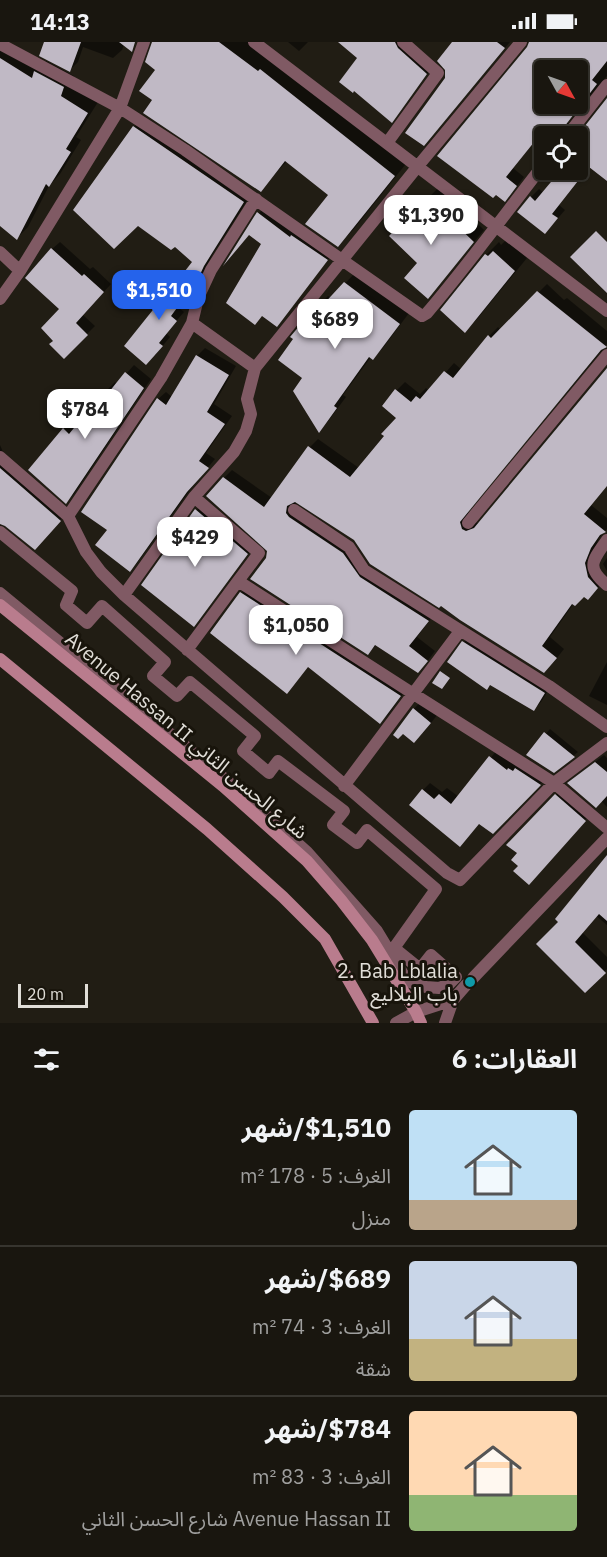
<!DOCTYPE html>
<html lang="ar">
<meta charset="utf-8">
<style>
:root{--surface:#19160f;--page:#221f18;--text:#f1f3f6;--muted:#9f9f9e;--line:#37352f;--accent:#2563eb}
body{margin:0;font-family:"IBM Plex Sans","Noto Sans Arabic",sans-serif;background:var(--page);color:var(--text);direction:rtl;height:100vh;display:flex;flex-direction:column;font-size:22px;white-space:nowrap}
*{box-sizing:border-box;margin:0}
p{font-size:20px;color:var(--muted)}
.icon{flex:none;width:33px;height:33px;fill:none;stroke:currentColor;stroke-width:2;stroke-linecap:round;stroke-linejoin:round}
.map{position:relative;height:981px;overflow:hidden;direction:ltr}
.panel{display:flex;flex-direction:column;background:var(--surface);flex:1}
.panel>*{flex:none}
.needle{width:39px;rotate:130deg}
.fabs{position:absolute;left:534px;top:18px;display:grid;gap:12px}
.fabs a{display:grid;place-items:center;width:54px;height:54px;border-radius:6px;background:var(--surface);box-shadow:0 2px 4px #0004,0 0 0 2px var(--line);font-size:30px}
.scale{position:absolute;left:18px;bottom:15px;width:70px;box-sizing:border-box;padding-left:6px;border:3px solid #e1ded8;border-top:0;font-size:16px;line-height:21px;white-space:nowrap;color:#e1ded8;-webkit-text-stroke:4px #18140b;paint-order:stroke}
.price{position:absolute;translate:-50% -51px;padding:0 14px;border-radius:12px;background:#fff;color:#222;font-size:20px;line-height:39px;filter:drop-shadow(0 2px 3px #0008)}
.price::after{content:'';position:absolute;left:50%;top:36px;width:18px;height:14px;margin-left:-9px;background:inherit;clip-path:polygon(0 0,100% 0,50% 100%)}
.price.active{background:var(--accent);color:#fff}
ul{padding:0;list-style:none}
li{display:flex;align-items:center;gap:18px;height:150px;padding:0 30px}
li+li{border-top:2px solid var(--line)}
li span{display:grid;place-items:center;flex:none;width:168px;height:120px;border-radius:6px;color:#555}
li>.icon{margin-inline-start:auto}
span .icon{width:72px;height:72px;fill:#fffc;stroke-width:1}
li b{font-size:26px}
h2{display:flex;justify-content:space-between;align-items:center;height:72px;padding:0 30px;font-size:26px}
.status{display:flex;justify-content:space-between;align-items:center;height:42px;padding:0 30px;background:var(--surface);direction:ltr}
.status svg{height:16px;fill:currentColor}
.map>svg:first-child{display:block}
</style>
<div class="status"><b>14:13</b><svg viewBox="0 0 49 12"><path d="M0 12V9h3v3zM5 12V6h3v6zM10 12V3h3v9zM15 12V0h3v12zM26 1h20v11H26zM47 4h2v5h-2z"/></svg></div>
<div class="map">
<svg width="607" height="981" viewBox="0 0 607 981">
<rect width="100%" height="100%" fill="#211d14"/>
<!-- shadow -->
<path fill="#0007" fill-rule="evenodd" d="M0,0L41,24L46,19L74,34L71,43L98,60L76,95L81,98L60,132L49,144L28,185L17,196L0,183Z
M46,0H125L122,8L113,16L83,5L78,20L70,28Z
M205,0H255L409,118L353,188L338,203L330,153L287,119L260,148Z
M288,0H308L299,9Z
M340,0H408L434,23L392,79L359,16Z
M454,0H510L432,94L446,36Z
M530,0H607V34L568,79L567,88L571,93L579,94L607,59V137L590,124L559,163L565,168L553,182L531,155L539,147L544,151L562,128H578V94H556L545,86L513,126L524,135L513,150L496,151ZM544,28H578V62H544Z
M143,77L252,151L212,213L204,230L178,265L184,270L166,291L170,295L155,313L126,304L194,220L134,85Z
M440,144L484,188L428,255L419,221L391,194Z
M265,165L333,211L277,283L259,171Z
M507,197L527,216L478,276L465,289L442,268L486,213L499,200L501,203Z
M60,200L90,227L93,225L111,242L83,273L95,284L64,315L55,299L61,267L52,207Z
M355,231L409,271L383,306L373,316L371,315L343,353L346,355L329,378L320,388L304,336L318,264L328,254L331,256Z
M547,242L564,258L567,256L607,289V302L470,466L468,471L471,479L477,481L482,479L607,328V443L591,463L607,476V487L599,496L593,512L596,526L606,537L588,556L584,553L574,561L550,595L564,607L553,621L295,460L297,466L368,526L436,570L417,595L435,609L426,621L377,602L368,611L267,517L268,507L224,436L232,428L272,456L310,405L318,397L359,426L386,394L398,376L397,348L405,340L420,352L426,346L429,349L454,321L462,328L489,294L498,285L501,288Z
M205,306L236,324L214,362L232,374L206,411L215,417L195,441L137,521L130,528L109,488L158,357L166,350L172,355L197,314Z
M134,323L151,337L74,452L66,460L64,387L72,379L78,384L107,348L115,340L117,342Z
M0,403L4,412L69,468L44,496L0,480Z
M204,460L255,503L194,583L143,543L197,468Z
M607,516V529L603,522Z
M249,543L407,646L388,673L380,680L241,551Z
M471,593L551,644L541,660L534,667L464,600Z
M607,620V663L589,654Z
M422,658L438,672L423,691L414,667Z
M550,687L578,710L554,729L528,713Z
M497,708L547,735L493,790L480,780L467,796L423,748L430,741L442,750L447,746L459,755Z
M604,713L607,716V765L577,734Z
M563,746L592,770L548,819L508,802Z
M607,816V883L575,856Z
M566,874L607,915V927L585,949Z"/>
<!-- building -->
<path fill="#c0b9c5" fill-rule="evenodd" d="M44,0H81L70,30L39,14Z
M119,0H135L132,10Z
M152,0H219L258,29L260,27L395,134L338,205L305,182L328,153L285,119L261,150L143,71L152,58L139,49L155,28L145,20Z
M338,0H395L398,6L427,32L392,81L354,49L353,51L339,40L357,16Z
M452,0H497L505,6L424,104L405,91L445,36V28L437,19Z
M529,0H607V19L592,38L597,42L561,89L559,94H539L506,135L517,144L505,160L496,153L493,156L437,114L527,5ZM544,28H578V62H544Z
M0,16L32,36L34,29L64,45L61,54L88,71L66,107L71,110L49,145L46,142L17,198L0,184Z
M607,56V139L589,125L552,172L558,176L545,192L517,170L530,154L535,159L561,128H578V106L587,94H577Z
M133,84L244,160L204,224L197,239L185,229L192,220L175,205L171,208L138,184L114,207L73,168Z
M427,155L474,200L428,257L404,236L417,221L389,194Z
M257,170L290,195L291,193L294,195L328,218L277,285L262,274L255,283L226,261L261,202L249,193L223,224Z
M596,189L607,200V251L570,215Z
M51,206L82,234L84,232L104,250L76,281L88,293L64,317L49,302L53,299L41,286L59,267L25,236Z
M493,209L515,229L465,291L440,268L485,212L488,214Z
M184,229L197,239L171,274L177,279L159,301L163,304L146,323L124,304Z
M344,240L400,282L373,318L369,315L334,364L337,366L319,391L293,349L302,336L278,318L293,297L290,295L317,263L320,266Z
M537,249L607,305L601,308L460,480L462,487L466,489L474,486L607,326V444L584,472L606,490L600,493L591,506L585,521L588,535L598,546L588,558L584,555L575,564L572,562L542,604L557,616L544,631L460,578L441,564L439,566L370,522L354,498L295,460L287,464L286,471L289,475L343,511L360,535L429,579L409,604L428,619L418,631L375,603L368,613L250,537L266,516L267,509L206,454L223,435L264,465L308,404L350,435L384,394L381,392L396,376L382,364L395,347L411,360L416,354L420,357L444,329L453,336L488,293L491,296Z
M196,313L229,333L207,370L225,382L199,419L209,426L187,450L130,530L95,503L107,488L81,470L157,356L166,363Z
M125,330L144,346L66,462L28,428L63,386L69,392L106,347L109,350Z
M0,426L61,479L35,508L5,484L0,482Z
M195,467L248,512L194,585L141,543Z
M240,550L401,654L380,682L308,625L287,652L210,591Z
M462,599L545,651L534,669L490,643L487,648L447,620Z
M440,629L450,636L442,647L432,641Z
M413,666L431,681L414,701L403,692L398,697L393,693Z
M544,690L575,715L554,731L526,713Z
M489,714L507,728L508,726L513,729L515,726L541,743L493,792L479,782L460,805L409,763L422,747L434,757L439,752L451,762Z
M595,720L607,730V754L596,766L567,741Z
M555,752L586,779L529,843L513,829L518,824L511,818L517,811L506,803Z
M607,813V879L599,872L575,900L606,931L585,951L536,902L558,880L555,877Z"/>
<g fill="none" stroke-linecap="round" stroke-linejoin="round">
<!-- street -->
<path stroke="#805a64" stroke-width="12" d="M254,0L607,269
M0,2L120,66L185,108L422,274L427,271C468,223 505,172 544,122
M567,94L607,43
M387,101L438,31L403,0
M0,210L20,229
M0,257L20,229L120,66L144,0
M192,281L255,326
M0,415L68,474L86,510L101,530L124,553L447,831L460,838L554,741L607,701
M194,455L259,511L238,539
M294,468L349,505L364,528L372,533L549,644L607,685
M68,474L161,336L192,281L198,256L211,228L256,157
M468,481L607,313
M0,490L72,549L66,563L87,581L102,564L165,620L153,634L177,654L190,640L255,694L243,709L269,731L278,719L344,769L333,783L357,801L367,788L436,847L394,906L420,927L431,913L456,935L449,942L439,946L426,945L410,940L403,932L377,889L307,810L226,738L0,551
M607,498C593,518 585,525 607,543
M124,553L194,455L234,410L246,389L251,372L247,357L255,326L418,124L521,0
M187,608L238,539L412,651L554,741L607,786
M344,744L460,589
M473,936L607,796
M396,981L416,970L453,958
M445,981L453,958L466,943"/>
<!-- secondary -->
<path stroke="#b97c8d" stroke-width="12" d="M0,563L223,744L307,819L341,858L372,898L416,970L421,981
M0,617L207,787L283,855L325,897L373,981"/>
</g>
<!-- markers -->
<circle fill="#0f9aa8" stroke="#18140b" stroke-width="2" cx="470" cy="940" r="6"/>
<g text-anchor="middle" dominant-baseline="central" stroke-width="6" stroke-linejoin="round" paint-order="stroke">
<!-- street labels -->
<g font-size="20" fill="#e1ded8" stroke="#18140b">
<text transform="translate(187 693) rotate(40)">Avenue Hassan II شارع الحسن الثاني</text>
</g>
<!-- poi labels -->
<g font-size="20" fill="#e1ded8" stroke="#18140b" text-anchor="end">
<text x="458" y="928">2. Bab Lblalia<tspan x="458" dy="23">باب البلاليع</tspan></text>
</g>
</g>
</svg>
<div class="fabs">
<a><svg class="needle" viewBox="-14 -14 28 28"><path d="M0-13l5 13h-10z" fill="#e53935"/><path d="M0 13l5-13h-10z" fill="#9f9f9e"/></svg></a>
<a><svg class="icon" aria-label="locate" viewBox="0 0 24 24"><circle cx="12" cy="12" r="6"/><path d="M12 2v4M12 18v4M2 12h4M18 12h4"/></svg></a>
</div>
<div class="scale">20 m</div>
<b class="price" style="left:431px;top:204px">$1,390</b>
<b class="price active" style="left:159px;top:279px">$1,510</b>
<b class="price" style="left:335px;top:308px">$689</b>
<b class="price" style="left:85px;top:398px">$784</b>
<b class="price" style="left:195px;top:526px">$429</b>
<b class="price" style="left:296px;top:614px">$1,050</b>
</div>
<section class="panel">
<h2>العقارات: 6<svg class="icon" aria-label="filters" viewBox="0 0 24 24"><path d="M4 7h16M4 17h16"/><circle cx="9" cy="7" r="2"/><circle cx="15" cy="17" r="2"/></svg></h2>
<ul>
<li><span style="background:linear-gradient(#bfe0f5 75%,#b9a48a 0)"><svg class="icon" aria-label="home" viewBox="0 0 24 24"><path d="M3 11l9-7 9 7M6 9v11h12V9"/></svg></span><div><b>$1,510/شهر</b><p>الغرف: 5 · 178 m²</p><p>منزل</p></div></li>
<li><span style="background:linear-gradient(#c9d6e8 65%,#c2b280 0)"><svg class="icon" aria-label="home" viewBox="0 0 24 24"><path d="M3 11l9-7 9 7M6 9v11h12V9"/></svg></span><div><b>$689/شهر</b><p>الغرف: 3 · 74 m²</p><p>شقة</p></div></li>
<li><span style="background:linear-gradient(#ffd9b3 70%,#8fb573 0)"><svg class="icon" aria-label="home" viewBox="0 0 24 24"><path d="M3 11l9-7 9 7M6 9v11h12V9"/></svg></span><div><b>$784/شهر</b><p>الغرف: 3 · 83 m²</p><p>Avenue Hassan II شارع الحسن الثاني</p></div></li>
</ul>
</section>
